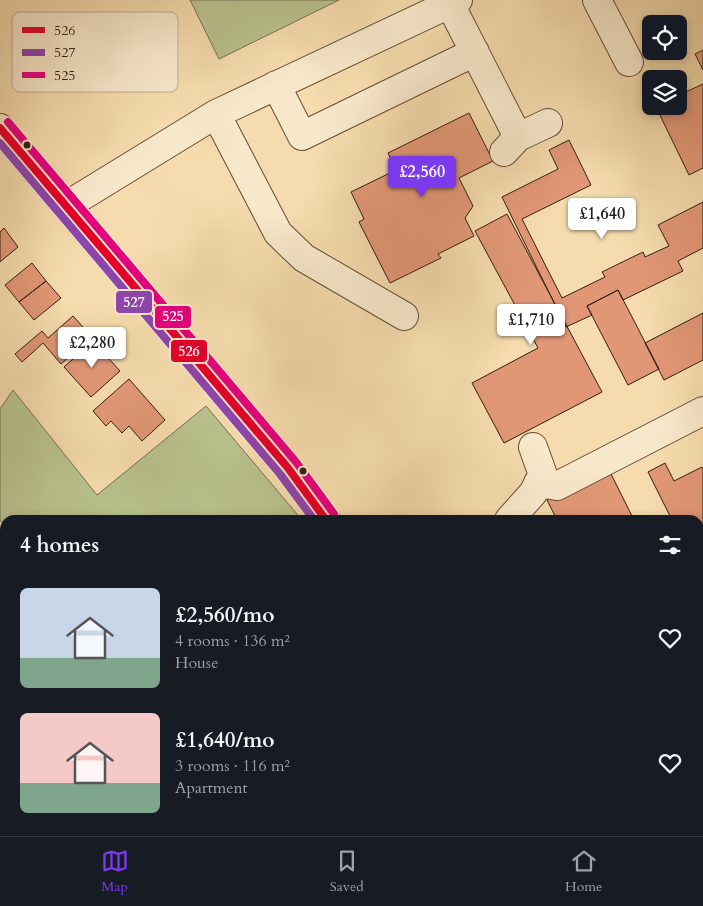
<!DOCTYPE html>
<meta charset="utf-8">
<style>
:root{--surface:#171b24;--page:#242831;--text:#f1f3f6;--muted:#9ea1a6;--line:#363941;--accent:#7c3aed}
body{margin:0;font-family:Cardo,serif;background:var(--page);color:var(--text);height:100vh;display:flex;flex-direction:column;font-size:19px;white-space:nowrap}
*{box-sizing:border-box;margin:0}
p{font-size:16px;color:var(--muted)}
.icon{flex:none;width:28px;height:28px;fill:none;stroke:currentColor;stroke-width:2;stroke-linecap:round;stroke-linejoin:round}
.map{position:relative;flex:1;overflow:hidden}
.side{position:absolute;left:0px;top:515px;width:704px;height:321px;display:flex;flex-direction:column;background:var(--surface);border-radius:15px 15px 0 0;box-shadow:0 2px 8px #0003}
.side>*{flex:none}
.fabs{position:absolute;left:642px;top:15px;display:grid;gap:10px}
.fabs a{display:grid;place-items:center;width:45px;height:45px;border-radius:8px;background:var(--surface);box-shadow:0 2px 8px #0003;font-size:25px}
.price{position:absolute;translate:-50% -42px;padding:0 11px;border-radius:5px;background:#fff;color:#222;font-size:16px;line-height:32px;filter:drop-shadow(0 1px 2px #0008)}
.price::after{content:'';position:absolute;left:50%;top:30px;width:15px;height:11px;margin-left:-8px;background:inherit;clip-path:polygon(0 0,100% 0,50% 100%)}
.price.selected{background:var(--accent);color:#fff}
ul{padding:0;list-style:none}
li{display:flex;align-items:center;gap:15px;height:125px;padding:0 20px}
li span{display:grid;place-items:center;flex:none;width:140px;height:100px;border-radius:8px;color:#555}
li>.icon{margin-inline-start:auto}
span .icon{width:60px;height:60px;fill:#fffc;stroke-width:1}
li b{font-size:21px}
h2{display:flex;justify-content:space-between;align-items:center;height:60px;padding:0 20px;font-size:21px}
.tabs{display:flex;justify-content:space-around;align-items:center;height:70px;border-top:1px solid var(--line);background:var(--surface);font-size:14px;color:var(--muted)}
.tabs a{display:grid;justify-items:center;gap:2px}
.tabs .selected{color:var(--accent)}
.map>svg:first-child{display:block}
</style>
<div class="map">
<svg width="703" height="836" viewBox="0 0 703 836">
<rect width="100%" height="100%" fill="#f5dbad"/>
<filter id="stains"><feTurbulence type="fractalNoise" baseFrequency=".004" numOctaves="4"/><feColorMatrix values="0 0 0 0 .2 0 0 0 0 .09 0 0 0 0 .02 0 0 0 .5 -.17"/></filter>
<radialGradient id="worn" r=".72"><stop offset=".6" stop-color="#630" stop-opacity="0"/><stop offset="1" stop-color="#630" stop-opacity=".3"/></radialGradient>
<!-- green -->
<path fill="#b8c18d" stroke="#767050" d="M190,0H339L219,59Z
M13,390L97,495L206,406L302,520H5V524L0,521V409Z
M5,538V629H0V543Z"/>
<!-- building -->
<path fill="#e19776" stroke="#341e12" d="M703,50V70L695,54Z
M703,84V168L689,175L656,107L679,106V95Z
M469,113L493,161L459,178L473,206L465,218L474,236L438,254L441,258L390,283L359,222L364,219L351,192L396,170L388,153Z
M569,140L591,185L522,219L562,298L605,277L602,272L643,252L645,257L669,246L658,225L703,202V248L678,261L683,271L623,300L618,290L587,306L592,315L566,327L502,197L558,169L549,150Z
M507,214L602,392L504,443L472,383L538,348L475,231Z
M4,228L18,247L0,262V232Z
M32,263L46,281L19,302L5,285Z
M46,281L61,298L34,320L19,302Z
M618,290L659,369L628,385L587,306Z
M703,313V360L664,380L645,343Z
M73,316L92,337L61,364L43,343L22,362L15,354L42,331L48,338Z
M93,341L120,371L91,397L64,367Z
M129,379L165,420L142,441L129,426L122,433L111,421L106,426L93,411Z
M665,463L674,481L702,467L703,470V571L699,562V520H678L676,518L672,520L648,472Z
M608,468L634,520H557L547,500Z
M699,562L703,571V580L699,584Z
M15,831H38L37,836L14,835Z
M38,831H61V836H37Z
M73,831H97L96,836H73Z
M97,831H120L119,836H96Z
M132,831H155L154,836H131Z
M155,831H178V836H154Z
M194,831H216L217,836H194Z
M216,831H240V836H217Z
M259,831H282L283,836H260Z
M282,831H306L307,836H283Z
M421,831H449L451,836H423Z"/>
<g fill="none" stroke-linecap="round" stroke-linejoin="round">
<defs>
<path id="minor" d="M597,0L629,62
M450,4L518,137L504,152
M276,85L302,136L475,52
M216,114L278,233L304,258L404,316
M0,128L288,468L326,520
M518,137L548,123
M66,206L216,114L458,0
M538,483L557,486L703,411
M509,520L533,493L543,475L533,447
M699,702L703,699
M0,761H5
M246,831L247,836
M361,831L363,836
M493,831L496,836"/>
</defs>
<!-- minor casing -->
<use href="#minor" stroke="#644d39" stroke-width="30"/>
<!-- minor -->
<use href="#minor" stroke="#f8e8ca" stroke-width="28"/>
<defs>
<path id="bus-1" d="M0,128L288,468L326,520"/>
<path id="bus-2" d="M0,143L280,474L314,520"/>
<path id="bus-3" d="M8,122L296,462L334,514"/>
</defs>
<!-- bus-1 casing -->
<use href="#bus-1" stroke="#f8e8ca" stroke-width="11"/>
<!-- bus-2 casing -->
<use href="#bus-2" stroke="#f8e8ca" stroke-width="11"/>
<!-- bus-3 casing -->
<use href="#bus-3" stroke="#f8e8ca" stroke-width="11"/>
<!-- bus-1 -->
<use href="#bus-1" stroke="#e4002b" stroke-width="8"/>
<!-- bus-2 -->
<use href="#bus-2" stroke="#8e44ad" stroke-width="8"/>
<!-- bus-3 -->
<use href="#bus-3" stroke="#e5007d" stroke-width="8"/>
</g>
<!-- markers -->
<g fill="#341e12" stroke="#f8e8ca" stroke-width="2">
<circle cx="27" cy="145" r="4.5"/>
<circle cx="303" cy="471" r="4.5"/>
</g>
<!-- legend -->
<rect x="12" y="12" width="166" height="80" rx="8" fill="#f8e8ca" stroke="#bdab93" stroke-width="1"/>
<rect x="22" y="27" width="23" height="6" fill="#e4002b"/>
<rect x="22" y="49" width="23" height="7" fill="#8e44ad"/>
<rect x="22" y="72" width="23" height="6" fill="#e5007d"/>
<g font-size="14" fill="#341e12">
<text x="54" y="35">526</text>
<text x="54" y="57">527</text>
<text x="54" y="80">525</text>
</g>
<g stroke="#f8e8ca" stroke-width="2">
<rect x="115" y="290" width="38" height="24" rx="5" fill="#8e44ad"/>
<rect x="154" y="305" width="38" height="24" rx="5" fill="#e5007d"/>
<rect x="170" y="339" width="38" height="24" rx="5" fill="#e4002b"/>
</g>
<g font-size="14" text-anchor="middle" font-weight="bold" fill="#fff">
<text x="134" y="307">527</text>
<text x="173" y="321">525</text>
<text x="189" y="356">526</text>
</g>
<rect width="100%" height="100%" filter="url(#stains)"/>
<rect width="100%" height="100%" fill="url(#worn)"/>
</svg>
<div class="fabs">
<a><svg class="icon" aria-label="locate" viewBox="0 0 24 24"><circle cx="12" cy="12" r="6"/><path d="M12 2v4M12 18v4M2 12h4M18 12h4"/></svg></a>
<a><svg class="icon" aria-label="layers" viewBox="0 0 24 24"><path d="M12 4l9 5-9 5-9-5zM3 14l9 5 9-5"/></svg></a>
</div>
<b class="price selected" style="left:422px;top:198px">£2,560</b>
<b class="price" style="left:602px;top:240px">£1,640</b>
<b class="price" style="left:531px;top:346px">£1,710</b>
<b class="price" style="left:92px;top:369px">£2,280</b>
<section class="side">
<h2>4 homes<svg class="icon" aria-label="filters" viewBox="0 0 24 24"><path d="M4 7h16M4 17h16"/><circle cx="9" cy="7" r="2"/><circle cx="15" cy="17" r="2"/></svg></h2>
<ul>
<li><span style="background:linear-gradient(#c9d6e8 70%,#7fa58c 0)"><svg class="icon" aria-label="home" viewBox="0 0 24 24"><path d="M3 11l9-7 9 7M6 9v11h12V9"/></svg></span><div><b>£2,560/mo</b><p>4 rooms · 136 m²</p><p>House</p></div><svg class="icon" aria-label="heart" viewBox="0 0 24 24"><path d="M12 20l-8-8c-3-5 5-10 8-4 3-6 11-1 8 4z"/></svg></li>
<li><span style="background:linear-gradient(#f6c9c9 70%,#7fa58c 0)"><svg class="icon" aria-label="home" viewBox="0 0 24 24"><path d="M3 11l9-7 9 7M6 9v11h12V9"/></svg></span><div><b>£1,640/mo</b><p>3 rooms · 116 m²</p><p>Apartment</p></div><svg class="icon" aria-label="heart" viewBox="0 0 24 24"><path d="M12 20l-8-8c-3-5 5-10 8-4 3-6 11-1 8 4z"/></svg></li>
</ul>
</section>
</div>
<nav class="tabs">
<a class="selected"><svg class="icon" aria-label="map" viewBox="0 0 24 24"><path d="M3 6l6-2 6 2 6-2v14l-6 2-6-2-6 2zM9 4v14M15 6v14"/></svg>Map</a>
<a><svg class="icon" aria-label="saved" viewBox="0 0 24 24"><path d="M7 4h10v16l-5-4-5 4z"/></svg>Saved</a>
<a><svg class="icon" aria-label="home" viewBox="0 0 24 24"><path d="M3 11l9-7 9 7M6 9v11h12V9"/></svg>Home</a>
</nav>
